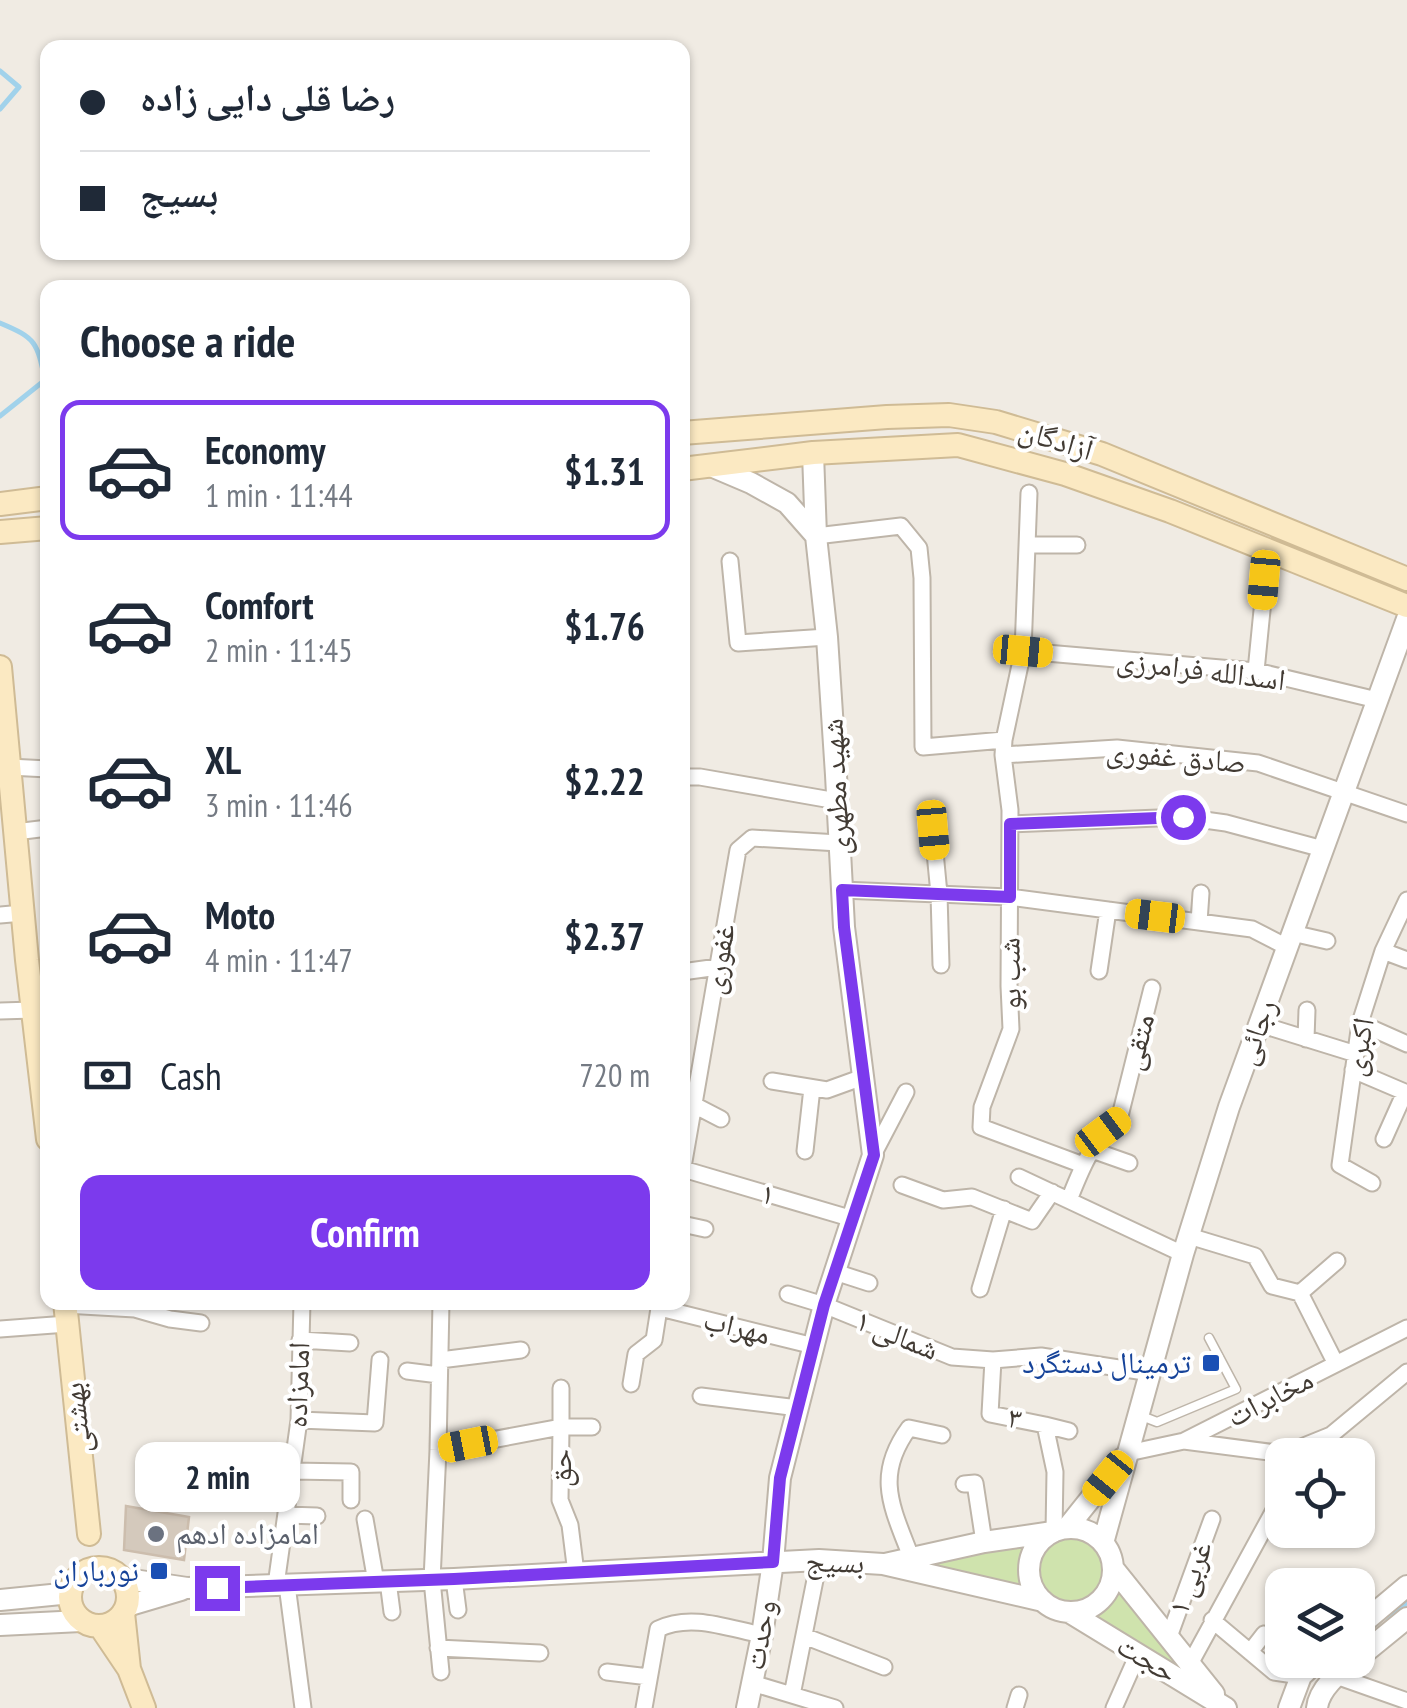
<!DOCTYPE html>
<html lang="en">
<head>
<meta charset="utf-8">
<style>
  :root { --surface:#fff; --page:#f6f6f7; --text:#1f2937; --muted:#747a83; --line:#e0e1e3; --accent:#7c3aed }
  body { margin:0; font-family:"PT Sans Narrow","Noto Naskh Arabic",sans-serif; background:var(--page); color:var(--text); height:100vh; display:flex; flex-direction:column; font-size:38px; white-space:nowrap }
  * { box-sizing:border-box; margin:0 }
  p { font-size:32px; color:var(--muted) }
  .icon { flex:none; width:55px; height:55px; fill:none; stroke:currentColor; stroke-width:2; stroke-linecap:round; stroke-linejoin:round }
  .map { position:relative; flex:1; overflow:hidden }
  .details { position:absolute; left:40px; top:280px; width:650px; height:1030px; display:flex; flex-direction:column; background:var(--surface); border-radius:20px; box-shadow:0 2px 8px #0004 }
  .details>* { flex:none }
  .hud { position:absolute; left:40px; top:40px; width:650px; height:220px; border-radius:20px; box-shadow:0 2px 8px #0004; display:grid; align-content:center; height:220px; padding:0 40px; background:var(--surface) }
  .controls { position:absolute; left:1265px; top:1438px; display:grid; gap:20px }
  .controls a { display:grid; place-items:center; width:110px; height:110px; border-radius:20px; background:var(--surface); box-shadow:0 2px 8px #0004; font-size:50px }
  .end { position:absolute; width:45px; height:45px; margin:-22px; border:12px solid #7c3aed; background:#fff; box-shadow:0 0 0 5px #fff }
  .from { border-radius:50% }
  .bubble { position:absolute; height:70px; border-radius:20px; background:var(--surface); box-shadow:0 2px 8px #0004; font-size:32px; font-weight:600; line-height:70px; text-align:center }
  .car { position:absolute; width:30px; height:60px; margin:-30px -15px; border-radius:12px; box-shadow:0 0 8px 2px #0007; background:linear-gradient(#f5c518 24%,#345 0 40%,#f5c518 0 76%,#345 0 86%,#f5c518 0) }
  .hud b { display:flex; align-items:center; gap:35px; height:95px; font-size:38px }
  .hud b+b { border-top:2px solid var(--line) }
  .hud i { width:25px; height:25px; background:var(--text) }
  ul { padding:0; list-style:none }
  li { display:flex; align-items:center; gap:30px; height:140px; margin:0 20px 15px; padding:0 20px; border:5px solid transparent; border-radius:20px }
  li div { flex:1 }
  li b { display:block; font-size:38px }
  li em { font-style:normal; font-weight:600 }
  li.on { border-color:var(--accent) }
  li>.icon { width:90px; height:90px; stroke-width:1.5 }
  h2 { padding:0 40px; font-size:45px; line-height:120px }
  .pay { display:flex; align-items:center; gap:25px; height:110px; padding:0 40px; font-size:38px }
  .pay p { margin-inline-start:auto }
  .button { display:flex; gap:20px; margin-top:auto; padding:20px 40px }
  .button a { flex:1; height:115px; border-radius:20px; background:var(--accent); color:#fff; font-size:40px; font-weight:600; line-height:115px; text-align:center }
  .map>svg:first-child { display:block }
  .green { fill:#cfe3ad }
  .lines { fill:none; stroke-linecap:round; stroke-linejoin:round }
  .stream { stroke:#a1d2eb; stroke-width:5 }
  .building { fill:#d4c9bc; stroke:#ccbdad; stroke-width:2.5 }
  .service-casing { stroke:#beb5a9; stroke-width:11 }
  .minor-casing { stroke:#beb5a9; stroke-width:19 }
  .tertiary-casing { stroke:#beb5a9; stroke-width:24 }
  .secondary-casing { stroke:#cfbb95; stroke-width:26 }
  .service { stroke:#fff; stroke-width:8 }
  .minor { stroke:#fff; stroke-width:15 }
  .tertiary { stroke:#fff; stroke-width:20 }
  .secondary { stroke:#fbe9c2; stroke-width:22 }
  .route { stroke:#7c3aed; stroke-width:12 }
  .transit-dot { fill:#1a4fb4; stroke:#fff; stroke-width:4 }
  .worship-dot { fill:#6b7280; stroke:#fff; stroke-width:4 }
  .labels { text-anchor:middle; stroke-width:8; stroke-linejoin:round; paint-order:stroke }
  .street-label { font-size:30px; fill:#423b34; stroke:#fff }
  .transit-label { font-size:30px; fill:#164399; stroke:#fff; text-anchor:end }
  .worship-label { font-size:30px; fill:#5b616d; stroke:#fff; text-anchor:start }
</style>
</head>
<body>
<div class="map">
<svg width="1407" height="1708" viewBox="0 0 1407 1708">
  <rect width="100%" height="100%" fill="#f0ebe3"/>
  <path class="green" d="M1035 1571a36 36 0 1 1 72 0a36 36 0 1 1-72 0Z
    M 1038,1538 C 1024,1557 1023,1572 1031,1594 L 903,1564 Z
    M 1116,1580 L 1208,1692 L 1081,1614 C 1100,1608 1110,1598 1116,1580 Z"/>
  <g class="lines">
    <path class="stream" d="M 0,71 L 19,87 L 0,109
      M 0,323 C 36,338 37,342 45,380 L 0,416
      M 1388,1621 L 1407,1602"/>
  </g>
  <path class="building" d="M 126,1506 L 189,1517 L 184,1560 L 124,1550 Z"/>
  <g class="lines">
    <g class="service-casing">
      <path id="service" d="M 1139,1415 L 1157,1422 L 1236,1389 L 1209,1338"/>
    </g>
    <g class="minor-casing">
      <path id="minor" d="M 816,536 L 901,526 L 919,548 L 922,578 L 923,747 L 1004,740 L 1003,755 L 1010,810 L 1009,986 L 1011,1029 L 982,1107 L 981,1127 L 1083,1165
        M 1027,545 L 1077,545
        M 730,561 L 738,643 L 827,637
        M 1023,651 L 1256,671 L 1377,700
        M 1256,671 L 1265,580
        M 1004,740 L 1023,651 L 1029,493
        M 1003,755 L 1117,748 L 1258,763 L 1407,814
        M 9,767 L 48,769
        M 682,777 L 700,777 L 837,801
        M 1010,824 L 1183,817 L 1226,823 L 1323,849
        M 933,831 L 939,894 L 941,965
        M 15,832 L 48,828
        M 842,890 L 1009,897 L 1252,929 L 1287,947
        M 0,915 L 23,913
        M 1199,922 L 1201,893
        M 1292,933 L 1327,941
        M 1383,951 L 1407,960
        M 1099,971 L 1108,910
        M 682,972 L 718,967
        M 0,1011 L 33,1010
        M 1360,1023 L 1407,1044
        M 1259,1024 L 1356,1054
        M 1306,1039 L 1307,1010
        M 1353,1070 L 1407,1093
        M 772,1081 L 827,1090 L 863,1077
        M 694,1105 L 721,1119
        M 1384,1139 L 1405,1092
        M 1092,1150 L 1129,1163
        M 805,1151 L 812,1088
        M 873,1155 L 906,1092
        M 683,1169 L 853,1219
        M 682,1173 L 738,850 L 752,838 L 839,843
        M 1019,1177 L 1183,1254
        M 1372,1183 L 1340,1165 L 1360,1023 L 1383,951 L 1407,900
        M 902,1185 L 943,1200 L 972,1197 L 1032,1221 L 1052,1192
        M 1069,1200 C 1081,1170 1092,1140 1119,1120 L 1152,988
        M 682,1224 L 705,1229
        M 1189,1236 L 1255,1256 L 1272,1286 L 1300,1293 L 1336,1364
        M 835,1272 L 869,1283
        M 980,1289 L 1004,1209
        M 1300,1293 L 1337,1261
        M 788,1294 L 824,1305 L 952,1357 L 993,1360 L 1041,1356 L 1151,1373
        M 441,1302 L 438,1450 L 432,1580 L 441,1672
        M 65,1305 L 135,1309 L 170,1319 L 201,1323
        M 660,1308 L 814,1346
        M 0,1329 L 67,1324
        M 300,1340 L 350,1343
        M 440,1360 L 521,1350
        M 993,1360 L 990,1414 L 1045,1425 L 1055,1472 L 1054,1532
        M 407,1371 L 439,1375
        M 631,1384 L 636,1354 L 654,1340 L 660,1302
        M 561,1388 L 561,1427 L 592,1427
        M 701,1396 L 798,1408
        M 299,1420 L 375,1423 L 380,1360
        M 1045,1425 L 1069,1431
        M 1184,1441 L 1284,1454 L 1331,1435 L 1407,1372
        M 438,1450 L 561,1427 L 560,1500 L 570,1525 L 576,1573
        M 1128,1453 L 1184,1441 L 1407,1328
        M 292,1471 L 351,1472 L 351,1500
        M 964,1484 L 975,1483 L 984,1542
        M 286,1515 L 317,1516
        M 365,1519 L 376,1582
        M 1295,1530 L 1299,1533 L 1303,1530
        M 911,1557 C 892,1507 874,1476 909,1428 L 942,1435
        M 454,1579 L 458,1610
        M 388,1581 L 392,1612
        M 276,1585 L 299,1420 L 302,1302
        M 287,1585 L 303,1708
        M 1212,1620 L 1274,1672 L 1301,1676
        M 804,1636 L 884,1667
        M 1169,1637 L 1212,1519
        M 438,1648 L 540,1653
        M 1250,1652 L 1264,1634
        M 1190,1664 L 1273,1512 L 1282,1520
        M 607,1672 L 649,1677
        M 1336,1676 L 1407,1701
        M 752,1683 L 835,1708
        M 792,1695 L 819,1560
        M 644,1708 L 658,1629 C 691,1613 727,1628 762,1635
        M 1015,1708 L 1019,1695
        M 1114,1708 L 1138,1654"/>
    </g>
    <g class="tertiary-casing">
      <path id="tertiary" d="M 711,466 L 751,483 L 787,503 L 816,536
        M 1067,1528 L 1123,1458
        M1029 1570a42 42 0 1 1 84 0a42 42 0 1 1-84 0Z
        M 1103,1543 L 1183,1254 L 1229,1107 L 1407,619
        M 885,1564 L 984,1542 L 1053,1532
        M 1113,1568 L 1214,1694
        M 120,1578 L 187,1588 L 454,1579 L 819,1560 L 883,1564 L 1043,1601
        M 0,1600 L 61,1594 L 72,1587
        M 127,1606 L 181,1590
        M 1069,1612 L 1226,1708
        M 0,1625 L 81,1621
        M 1358,1627 L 1407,1586
        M 1358,1658 L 1407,1618
        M 747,1708 L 762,1635 L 773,1562 L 780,1478 L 824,1305 L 873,1155 L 844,927 L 836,775 L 827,637 L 816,536 L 813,453
        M 1289,1708 L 1301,1676 L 1318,1660
        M 1317,1708 C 1319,1688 1340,1672 1355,1660"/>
    </g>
    <g class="secondary-casing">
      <path id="secondary" d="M 682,433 L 887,417 L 949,415 L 996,422 L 1102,454 L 1407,579
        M 682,469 L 813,453 L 958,445 L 1065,474 L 1170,511 L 1407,606
        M 0,504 L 48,498
        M 0,532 L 48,528
        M 0,667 L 27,960 L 48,1139
        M 65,1302 L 89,1534
        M70 1597a29 29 0 1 1 58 0a29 29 0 1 1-58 0Z
        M 100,1626 L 129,1669 L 123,1613
        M 129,1669 L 144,1708"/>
    </g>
    <use href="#service" class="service"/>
    <use href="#minor" class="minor"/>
    <use href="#tertiary" class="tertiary"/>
    <use href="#secondary" class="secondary"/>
  </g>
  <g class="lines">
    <path class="route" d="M 217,1588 L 454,1579 L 773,1562 L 780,1478 L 824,1305 L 874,1155 L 844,927 L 842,890 L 1010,897 L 1010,824 L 1183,817"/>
  </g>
  <g class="transit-dot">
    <rect x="1201" y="1353" width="20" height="20" rx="5"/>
    <rect x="149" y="1561" width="20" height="20" rx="5"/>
  </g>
  <circle class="worship-dot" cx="156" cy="1534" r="10"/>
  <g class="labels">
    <g class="street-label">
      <text transform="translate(1056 440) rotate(17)" y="10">آزادگان</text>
      <text transform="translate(1201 670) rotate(7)" y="10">اسدالله فرامرزی</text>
      <text transform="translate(1176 757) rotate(5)" y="10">صادق غفوری</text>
      <text transform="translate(836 787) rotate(-93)" y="10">شهید مطهری</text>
      <text transform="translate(719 959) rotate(-80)" y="10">غفوری</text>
      <text transform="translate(1010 974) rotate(-91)" y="10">شب بو</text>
      <text transform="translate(1256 1032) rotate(-70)" y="10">رجائی</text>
      <text transform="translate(1138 1042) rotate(-76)" y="10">متقی</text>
      <text transform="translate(1359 1047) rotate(-80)" y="10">اکبری</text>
      <text transform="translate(768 1194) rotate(16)" y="10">۱</text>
      <text transform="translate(737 1327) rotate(14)" y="10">مهراب</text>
      <text transform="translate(897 1335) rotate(22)" y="10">۱ شمالی</text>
      <text transform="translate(298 1385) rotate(-88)" y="10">امامزاده</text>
      <text transform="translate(1270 1398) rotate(-27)" y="10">مخابرات</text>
      <text transform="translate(77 1418) rotate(-96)" y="10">بهشتی</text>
      <text transform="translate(1015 1418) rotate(12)" y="10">۳</text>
      <text transform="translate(561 1468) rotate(-90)" y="10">حق</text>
      <text transform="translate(835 1562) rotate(2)" y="10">بسیج</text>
      <text transform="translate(1190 1578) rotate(-70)" y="10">۱ غربی</text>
      <text transform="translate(760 1635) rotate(-80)" y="10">وحدت</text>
      <text transform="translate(1147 1659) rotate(31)" y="10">حجت</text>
    </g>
    <g class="transit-label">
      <text x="1191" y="1373">ترمینال دستگرد</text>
      <text x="139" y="1581">نورباران</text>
    </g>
    <g class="worship-label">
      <text x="176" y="1544">امامزاده ادهم</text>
    </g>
  </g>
</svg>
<div class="controls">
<a><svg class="icon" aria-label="locate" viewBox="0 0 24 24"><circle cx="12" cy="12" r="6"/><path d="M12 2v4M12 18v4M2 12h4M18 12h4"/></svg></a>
<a><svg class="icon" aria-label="layers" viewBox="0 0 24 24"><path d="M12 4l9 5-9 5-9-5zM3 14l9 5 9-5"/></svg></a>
</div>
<i class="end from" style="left:1183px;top:817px"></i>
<i class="end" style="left:217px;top:1588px"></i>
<div class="bubble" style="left:135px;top:1442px;width:165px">2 min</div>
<i class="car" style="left:1264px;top:580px;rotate:185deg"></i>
<i class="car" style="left:1023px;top:651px;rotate:95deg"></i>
<i class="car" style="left:933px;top:830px;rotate:175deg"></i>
<i class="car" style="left:1155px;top:916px;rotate:277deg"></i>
<i class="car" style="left:1103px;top:1132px;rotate:53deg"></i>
<i class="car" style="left:468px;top:1444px;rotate:259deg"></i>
<i class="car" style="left:1108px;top:1478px;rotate:219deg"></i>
<div class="hud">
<b><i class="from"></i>رضا قلی دایی زاده</b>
<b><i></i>بسیج</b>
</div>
<section class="details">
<h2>Choose a ride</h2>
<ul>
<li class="on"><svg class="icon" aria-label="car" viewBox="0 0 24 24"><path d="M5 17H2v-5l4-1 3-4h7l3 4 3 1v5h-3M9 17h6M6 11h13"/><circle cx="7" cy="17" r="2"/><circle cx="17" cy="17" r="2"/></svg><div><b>Economy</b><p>1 min · 11:44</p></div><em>$1.31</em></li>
<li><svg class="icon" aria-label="car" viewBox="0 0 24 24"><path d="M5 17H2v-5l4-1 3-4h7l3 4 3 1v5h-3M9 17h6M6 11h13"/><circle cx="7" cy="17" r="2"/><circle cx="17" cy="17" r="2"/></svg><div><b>Comfort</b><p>2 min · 11:45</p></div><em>$1.76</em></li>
<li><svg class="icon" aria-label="car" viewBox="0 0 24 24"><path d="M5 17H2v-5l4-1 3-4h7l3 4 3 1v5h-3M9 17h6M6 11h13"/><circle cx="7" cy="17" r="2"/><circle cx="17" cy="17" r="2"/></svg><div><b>XL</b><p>3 min · 11:46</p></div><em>$2.22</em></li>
<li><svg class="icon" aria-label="car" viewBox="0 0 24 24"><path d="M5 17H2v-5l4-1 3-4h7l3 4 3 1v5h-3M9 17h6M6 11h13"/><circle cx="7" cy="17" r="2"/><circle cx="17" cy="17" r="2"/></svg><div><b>Moto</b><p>4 min · 11:47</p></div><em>$2.37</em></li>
</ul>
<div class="pay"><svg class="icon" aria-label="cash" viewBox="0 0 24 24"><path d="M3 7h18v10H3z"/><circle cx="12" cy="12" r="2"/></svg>Cash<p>720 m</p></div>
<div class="button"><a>Confirm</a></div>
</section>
</div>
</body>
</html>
